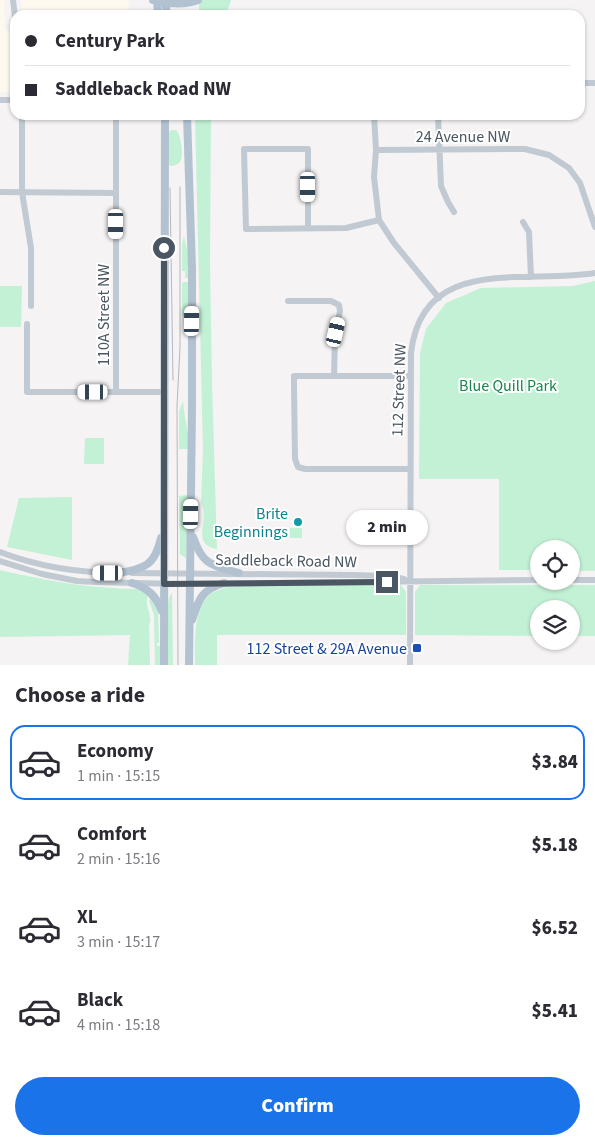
<!DOCTYPE html>
<html lang="en">
<head>
<meta charset="utf-8">
<style>
  :root { --surface:#fff; --page:#f2f2f3; --text:#2b2b33; --muted:#7c7c81; --line:#e1e1e2; --accent:#1a73e8 }
  body { margin:0; font-family:"Source Sans 3",sans-serif; background:var(--page); color:var(--text); height:100vh; display:flex; flex-direction:column; font-size:19px; white-space:nowrap }
  * { box-sizing:border-box; margin:0 }
  p { font-size:16px; color:var(--muted) }
  .icon { flex:none; width:28px; height:28px; fill:none; stroke:currentColor; stroke-width:2; stroke-linecap:round; stroke-linejoin:round }
  .map { position:relative; height:665px; overflow:hidden }
  .drawer { display:flex; flex-direction:column; background:var(--surface); flex:1 }
  .drawer>* { flex:none }
  .top-card { position:absolute; left:10px; top:10px; width:575px; height:110px; border-radius:15px; box-shadow:0 1px 4px #0004; display:grid; align-content:center; height:110px; padding:0 15px; background:var(--surface) }
  .fabs { position:absolute; left:530px; top:540px; display:grid; gap:10px }
  .fabs a { display:grid; place-items:center; width:50px; height:50px; border-radius:50%; background:var(--surface); box-shadow:0 1px 4px #0004; font-size:25px }
  .end { position:absolute; width:22px; height:22px; margin:-11px; border:6px solid #4a5661; background:#fff; box-shadow:0 0 0 2px #fff }
  .from { border-radius:50% }
  .bubble { position:absolute; height:35px; border-radius:18px; background:var(--surface); box-shadow:0 1px 4px #0004; font-size:16px; font-weight:800; line-height:35px; text-align:center }
  .car { position:absolute; width:15px; height:30px; margin:-15px -8px; border-radius:6px; box-shadow:0 0 4px 1px #0007; background:linear-gradient(#fff 24%,#345 0 40%,#fff 0 76%,#345 0 86%,#fff 0) }
  .top-card b { display:flex; align-items:center; gap:18px; height:48px; font-size:19px }
  .top-card b+b { border-top:1px solid var(--line) }
  .top-card i { width:12px; height:12px; background:var(--text) }
  ul { padding:0; list-style:none }
  li { display:flex; align-items:center; gap:15px; height:75px; margin:0 10px 8px; padding:0 5px; border:2px solid transparent; border-radius:15px }
  li div { flex:1 }
  li b { display:block; font-size:19px }
  li em { font-style:normal; font-weight:800 }
  li.selected { border-color:var(--accent) }
  li>.icon { width:45px; height:45px; stroke-width:1.5 }
  h2 { padding:0 15px; font-size:22px; line-height:60px }
  .button { display:flex; gap:10px; margin-top:auto; padding:10px 15px }
  .button a { flex:1; height:58px; border-radius:30px; background:var(--accent); color:#fff; font-size:20px; font-weight:800; line-height:58px; text-align:center }
  .map>svg:first-child { display:block }
  .commercial { fill:#fdf9ef }
  .green { fill:#c3f1d5 }
  .lines { fill:none; stroke-linecap:round; stroke-linejoin:round }
  .minor { stroke:#c1cad2; stroke-width:6 }
  .major { stroke:#b3c2d1; stroke-width:8 }
  .tram { stroke:#b5b8bd; stroke-width:1 }
  .route { stroke:#4a5661; stroke-width:6 }
  .culture-dot { fill:#0f9aa8; stroke:#fff; stroke-width:2 }
  .transit-dot { fill:#1a4fb4; stroke:#fff; stroke-width:2 }
  .labels { text-anchor:middle; stroke-width:4; stroke-linejoin:round; paint-order:stroke }
  .street-label { font-size:16px; fill:#4a5661; stroke:#fff }
  .park-label { font-size:16px; fill:#17864f; stroke:#fff }
  .culture-label { font-size:16px; fill:#0d838f; stroke:#fff; text-anchor:end }
  .transit-label { font-size:16px; fill:#164399; stroke:#fff; text-anchor:end }
</style>
</head>
<body>
<div class="map">
<svg width="595" height="665" viewBox="0 0 595 665">
  <rect width="100%" height="100%" fill="#f5f3f3"/>
  <path class="commercial" d="M 0,0 L 4,0 L 5,29 L 14,35 L 14,92 L 0,92 Z
    M 21,0 L 128,0 L 130,15 L 22,15 Z"/>
  <path class="green" d="M 199,0 L 231,0 L 226,15 L 199,15 Z
    M 195,115 L 211,115 L 210,262 L 212,383 L 217,549 C 189,544 211,520 201,503 L 203,450 Z
    M 171,130 L 176,130 C 181,135 185,158 179,163 C 177,165 173,166 171,166 L 168,165 L 168,134 Z
    M 184,236 L 188,254 L 188,278 L 185,278 L 185,271 L 182,271 L 182,244 Z
    M 595,281 L 595,571 L 571,571 L 571,549 L 539,549 L 539,570 L 499,570 L 499,479 L 419,479 L 420,353 L 426,329 L 446,303 L 481,288 L 573,286 Z
    M 184,282 L 188,282 C 188,293 192,310 182,317 L 182,283 Z
    M 0,286 L 22,286 L 21,327 L 0,327 Z
    M 183,401 C 184,417 189,432 189,449 L 179,449 L 179,411 Z
    M 85,438 L 104,438 L 104,464 L 84,464 Z
    M 188,495 L 186,558 L 180,554 L 179,496 Z
    M 72,497 L 72,560 L 7,547 L 19,498 Z
    M 290,528 L 302,528 L 302,538 L 290,538 Z
    M 0,570 C 46,581 94,589 141,589 L 149,594 C 142,604 154,615 149,625 L 150,665 L 128,665 L 130,635 L 0,637 Z
    M 228,585 L 401,585 L 406,592 L 406,635 L 217,635 L 217,665 L 195,665 C 195,645 193,611 208,596 C 214,590 222,591 228,585 Z
    M 420,585 L 595,585 L 595,636 L 571,636 L 571,609 L 539,609 L 539,636 L 415,635 L 415,592 Z
    M 172,592 L 173,665 L 168,665 L 168,604 L 169,598 Z
    M 150,598 L 152,599 L 158,611 L 159,643 L 157,643 L 157,646 L 161,646 L 161,665 L 155,665 L 154,615 L 149,601 Z"/>
  <g class="lines">
    <path class="minor" d="M 13,0 L 15,17
      M 580,83 L 595,83
      M 0,100 L 15,100
      M 22,115 L 22,192 L 31,248 L 31,306
      M 116,115 L 116,392
      M 374,115 L 376,150 L 374,177 L 379,220 L 394,243 L 439,298
      M 438,115 L 441,186 L 448,202 L 454,212
      M 376,150 L 525,149 L 549,155 L 569,168 L 580,183 L 595,227
      M 0,192 L 116,193
      M 523,222 L 529,232 L 531,277
      M 308,228 L 308,149 L 244,149 L 246,229 L 346,228 L 379,220
      M 288,301 L 331,301 L 339,305 L 340,311 L 335,338 L 334,376
      M 27,324 L 27,392 L 165,392
      M 410,469 L 305,469 L 298,467 L 295,459 L 294,385 L 294,376 L 410,376
      M 0,552 C 39,567 80,573 122,573
      M 0,561 L 42,574 L 77,581 L 95,582 L 178,584 L 539,580
      M 132,573 L 352,575 L 389,576 L 404,579
      M 571,580 L 595,580
      M 410,665 L 411,353 C 422,253 527,285 595,273"/>
    <path class="major" d="M 153,0 C 166,4 186,5 198,0
      M 157,0 L 158,15
      M 165,0 L 167,15
      M 187,115 L 192,269 L 192,406 L 189,665
      M 193,537 C 203,566 212,565 239,573
      M 118,573 C 145,569 155,565 161,538
      M 132,583 C 148,588 156,596 162,611
      M 192,620 C 199,599 201,590 224,583
      M 164,665 L 165,115"/>
    <path class="tram" d="M 170,188 L 173,380
      M 178,665 L 177,406 L 180,347 L 180,187"/>
  </g>
  <g class="lines">
    <path class="route" d="M 164,248 L 164,584 L 387,582"/>
  </g>
  <circle class="culture-dot" cx="298" cy="522" r="5"/>
  <rect class="transit-dot" x="412" y="643" width="10" height="10" rx="2.5"/>
  <g class="labels">
    <g class="street-label">
      <text x="463" y="142">24 Avenue NW</text>
      <text transform="translate(103 315) rotate(-90)" y="6">110A Street NW</text>
      <text transform="translate(398 390) rotate(-88)" y="6">112 Street NW</text>
      <text transform="translate(286 560) rotate(1)" y="6">Saddleback Road NW</text>
    </g>
    <g class="park-label">
      <text x="508" y="391">Blue Quill Park</text>
    </g>
    <g class="culture-label">
      <text x="288" y="519">Brite<tspan x="288" dy="18">Beginnings</tspan></text>
    </g>
    <g class="transit-label">
      <text x="407" y="654">112 Street &amp; 29A Avenue</text>
    </g>
  </g>
</svg>
<div class="fabs">
<a><svg class="icon" aria-label="locate" viewBox="0 0 24 24"><circle cx="12" cy="12" r="6"/><path d="M12 2v4M12 18v4M2 12h4M18 12h4"/></svg></a>
<a><svg class="icon" aria-label="layers" viewBox="0 0 24 24"><path d="M12 4l9 5-9 5-9-5zM3 14l9 5 9-5"/></svg></a>
</div>
<i class="end from" style="left:164px;top:248px"></i>
<i class="end" style="left:387px;top:582px"></i>
<div class="bubble" style="left:346px;top:510px;width:82px">2 min</div>
<i class="car" style="left:308px;top:187px;rotate:180deg"></i>
<i class="car" style="left:116px;top:224px;rotate:180deg"></i>
<i class="car" style="left:192px;top:321px;rotate:1deg"></i>
<i class="car" style="left:336px;top:332px;rotate:13deg"></i>
<i class="car" style="left:93px;top:392px;rotate:270deg"></i>
<i class="car" style="left:191px;top:514px;rotate:1deg"></i>
<i class="car" style="left:108px;top:573px;rotate:270deg"></i>
<div class="top-card">
<b><i class="from"></i>Century Park</b>
<b><i></i>Saddleback Road NW</b>
</div>
</div>
<section class="drawer">
<h2>Choose a ride</h2>
<ul>
<li class="selected"><svg class="icon" aria-label="car" viewBox="0 0 24 24"><path d="M5 17H2v-5l4-1 3-4h7l3 4 3 1v5h-3M9 17h6M6 11h13"/><circle cx="7" cy="17" r="2"/><circle cx="17" cy="17" r="2"/></svg><div><b>Economy</b><p>1 min · 15:15</p></div><em>$3.84</em></li>
<li><svg class="icon" aria-label="car" viewBox="0 0 24 24"><path d="M5 17H2v-5l4-1 3-4h7l3 4 3 1v5h-3M9 17h6M6 11h13"/><circle cx="7" cy="17" r="2"/><circle cx="17" cy="17" r="2"/></svg><div><b>Comfort</b><p>2 min · 15:16</p></div><em>$5.18</em></li>
<li><svg class="icon" aria-label="car" viewBox="0 0 24 24"><path d="M5 17H2v-5l4-1 3-4h7l3 4 3 1v5h-3M9 17h6M6 11h13"/><circle cx="7" cy="17" r="2"/><circle cx="17" cy="17" r="2"/></svg><div><b>XL</b><p>3 min · 15:17</p></div><em>$6.52</em></li>
<li><svg class="icon" aria-label="car" viewBox="0 0 24 24"><path d="M5 17H2v-5l4-1 3-4h7l3 4 3 1v5h-3M9 17h6M6 11h13"/><circle cx="7" cy="17" r="2"/><circle cx="17" cy="17" r="2"/></svg><div><b>Black</b><p>4 min · 15:18</p></div><em>$5.41</em></li>
</ul>
<div class="button"><a>Confirm</a></div>
</section>
</body>
</html>
